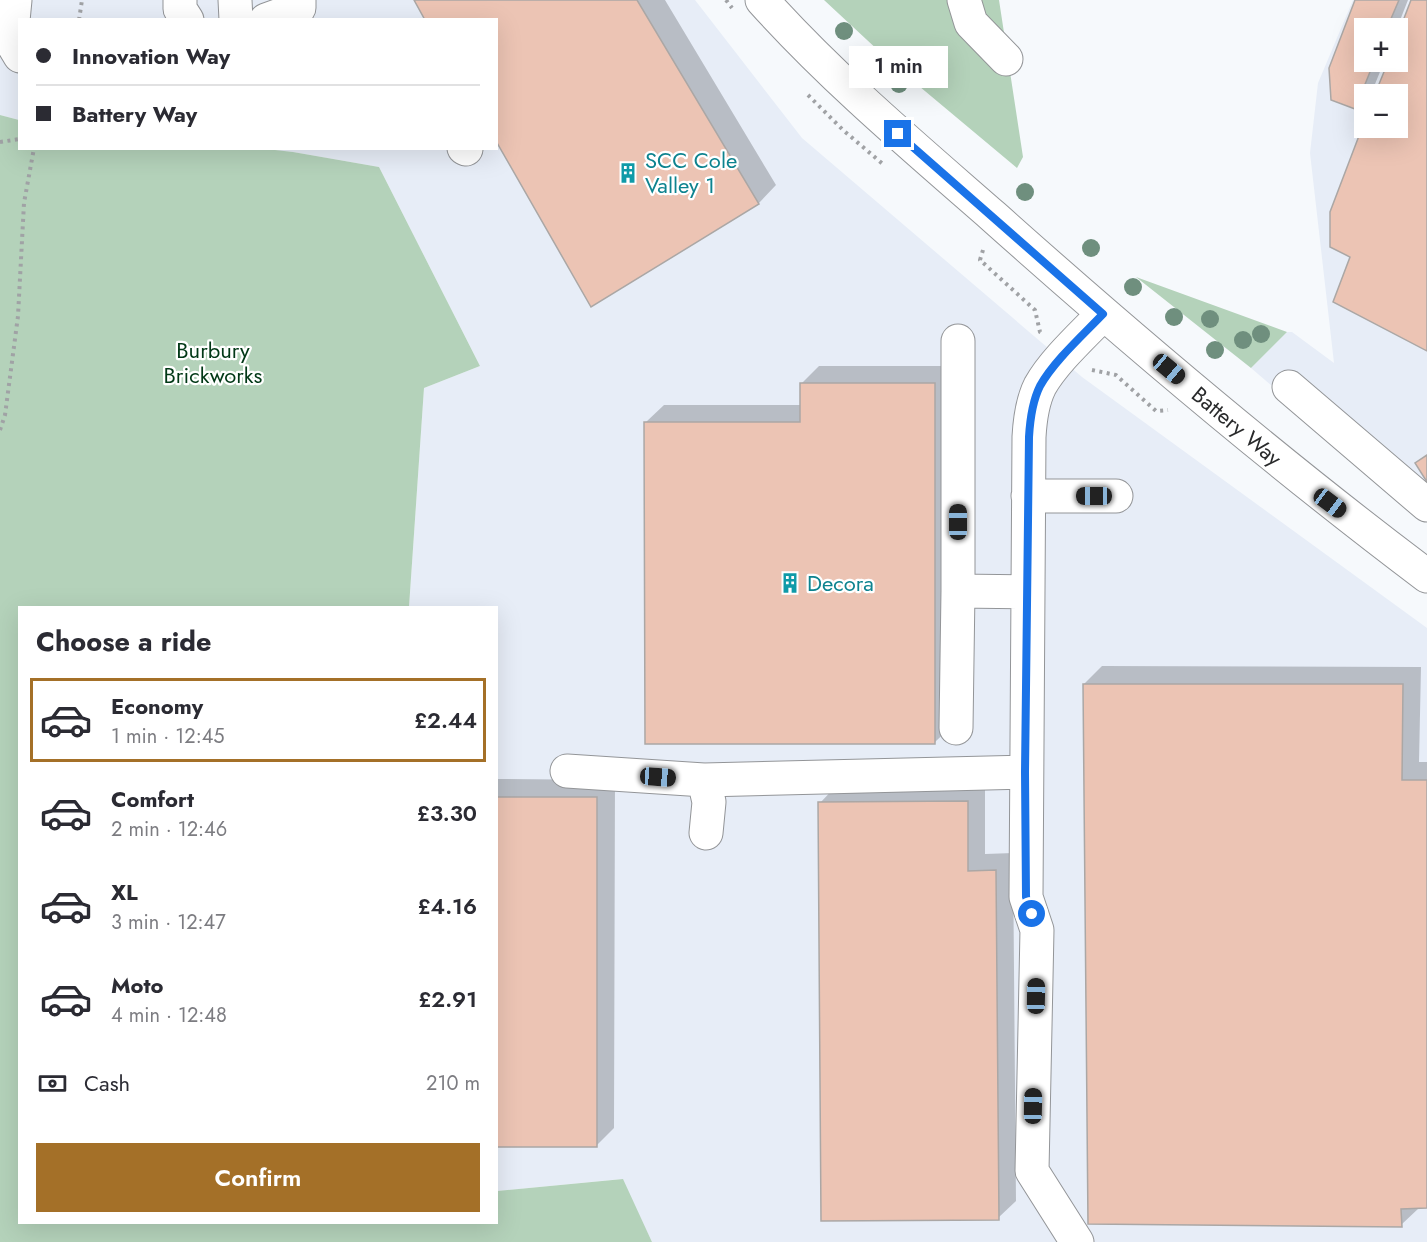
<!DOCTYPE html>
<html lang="en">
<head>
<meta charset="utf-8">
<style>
  :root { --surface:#fff; --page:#f2f2f3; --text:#2b2b33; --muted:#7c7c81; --line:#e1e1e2; --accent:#a47028 }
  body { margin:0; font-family:Jost,sans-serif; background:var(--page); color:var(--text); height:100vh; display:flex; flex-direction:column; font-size:22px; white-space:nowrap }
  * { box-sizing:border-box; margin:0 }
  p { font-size:20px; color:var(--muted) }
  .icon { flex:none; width:33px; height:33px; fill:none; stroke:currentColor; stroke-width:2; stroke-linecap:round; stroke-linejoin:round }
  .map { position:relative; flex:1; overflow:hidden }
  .panel { position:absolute; left:18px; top:606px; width:480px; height:618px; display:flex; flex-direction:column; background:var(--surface); border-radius:0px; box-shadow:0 6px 24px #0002 }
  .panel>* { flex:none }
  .hud { position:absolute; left:18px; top:18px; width:480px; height:132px; border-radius:0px; box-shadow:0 6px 24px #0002; display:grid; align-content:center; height:132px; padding:0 18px; background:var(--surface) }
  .tools { position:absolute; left:1354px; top:18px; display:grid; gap:12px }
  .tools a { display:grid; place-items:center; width:54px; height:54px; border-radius:0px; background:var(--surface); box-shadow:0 6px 24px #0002; font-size:30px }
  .end { position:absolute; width:27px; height:27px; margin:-14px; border:8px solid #1a73e8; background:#fff; box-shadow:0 0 0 3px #fff }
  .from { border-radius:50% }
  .bubble { position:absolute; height:42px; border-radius:0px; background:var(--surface); box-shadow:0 6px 24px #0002; font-size:20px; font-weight:600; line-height:42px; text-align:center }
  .car { position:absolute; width:18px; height:36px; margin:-18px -9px; border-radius:8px; box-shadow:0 0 4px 2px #0007; background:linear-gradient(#222 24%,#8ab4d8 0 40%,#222 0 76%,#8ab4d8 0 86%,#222 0) }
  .hud b { display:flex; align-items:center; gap:21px; height:57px; font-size:22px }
  .hud b+b { border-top:2px solid var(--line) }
  .hud i { width:15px; height:15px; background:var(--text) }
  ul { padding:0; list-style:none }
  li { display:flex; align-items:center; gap:18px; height:84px; margin:0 12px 9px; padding:0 6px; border:3px solid transparent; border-radius:0px }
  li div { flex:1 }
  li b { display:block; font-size:22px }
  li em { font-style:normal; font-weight:600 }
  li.current { border-color:var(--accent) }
  li>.icon { width:54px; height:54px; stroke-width:1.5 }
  h2 { padding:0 18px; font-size:27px; line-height:72px }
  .pay { display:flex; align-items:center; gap:15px; height:66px; padding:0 18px; font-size:22px }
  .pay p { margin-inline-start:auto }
  .cta { display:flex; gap:12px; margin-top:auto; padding:12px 18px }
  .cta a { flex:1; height:69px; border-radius:0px; background:var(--accent); color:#fff; font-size:24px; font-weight:600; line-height:69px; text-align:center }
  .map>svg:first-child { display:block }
  .built { fill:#e7edf7; fill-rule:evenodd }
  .green { fill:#b4d2ba }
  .shadow { fill:#0003 }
  .building { fill:#ecc4b4; stroke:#aba7a5; stroke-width:1.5 }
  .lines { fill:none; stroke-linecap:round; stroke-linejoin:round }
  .minor-casing { stroke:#939598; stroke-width:35 }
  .path { stroke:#a0a2a5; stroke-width:4; stroke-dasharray:3 4.5; stroke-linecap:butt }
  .minor { stroke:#fff; stroke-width:33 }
  .tree { fill:#6f8f7e }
  .route { stroke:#1a73e8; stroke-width:8 }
  .labels { text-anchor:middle; stroke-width:4.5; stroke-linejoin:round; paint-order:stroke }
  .culture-label { font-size:22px; fill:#0d838f; stroke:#fff; text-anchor:start }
  .park-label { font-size:22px; fill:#013816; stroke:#fff }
  .street-label { font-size:22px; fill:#292a2b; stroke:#fff }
</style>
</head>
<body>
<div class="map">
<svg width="1427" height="1242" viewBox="0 0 1427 1242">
  <rect width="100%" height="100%" fill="#f6f9fc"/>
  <path class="built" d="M 0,0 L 695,0 L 802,138 L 1082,377 L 1427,628 L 1427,1242 L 652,1242 L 622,1179 L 497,1191 L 496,608 L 409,607 L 424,388 L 480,366 L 379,167 L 293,152 L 257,149 L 496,148 L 496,20 L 20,20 L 19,120 L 0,115 Z
    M 1353,0 L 1427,0 L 1427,513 L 1400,495 L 1251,368 L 1287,332 L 1292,332 L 1334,363 L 1310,153 L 1318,83 ZM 1365,28 L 1398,28 L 1398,62 L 1365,62 ZM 1365,94 L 1398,94 L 1398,128 L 1365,128 Z"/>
  <path class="green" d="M 824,0 L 999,0 L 1023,157 L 1017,168 L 895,66 Z
    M 0,115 L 19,120 L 20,148 L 257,148 L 293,152 L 379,167 L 480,366 L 424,388 L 409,607 L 20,608 L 20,1222 L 496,1222 L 497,1191 L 623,1179 L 652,1242 L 0,1242 Z
    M 1136,277 L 1287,332 L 1251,368 Z"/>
  <path class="shadow" d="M 415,0 L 665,0 L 776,185 L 759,203 L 592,305 L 496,20 Z
    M 1357,0 L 1408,0 L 1397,28 L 1365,28 L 1365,62 L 1384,62 L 1373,89 L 1365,94 L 1365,97 L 1355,107 Z
    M 1413,0 L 1427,0 L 1427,350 L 1352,256 L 1365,125 L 1365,128 L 1398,128 L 1398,94 L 1377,94 L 1389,62 L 1398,62 L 1398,38 Z
    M 819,366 L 952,366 L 953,725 L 935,742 L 646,422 L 664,405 L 801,405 L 801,384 Z
    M 1102,666 L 1421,667 L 1419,762 L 1427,762 L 1427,1207 L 1419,1208 L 1401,1225 L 1084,684 Z
    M 496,779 L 615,780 L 614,1128 L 596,1146 L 496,1145 Z
    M 985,784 L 985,854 L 1013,853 L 1016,1201 L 998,1218 L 820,803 L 837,785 Z"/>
  <path class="building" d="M 414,0 L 637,0 L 759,204 L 591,307 L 496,141 L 496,20 L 425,20 Z
    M 1355,0 L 1399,0 L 1387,28 L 1365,28 L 1365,62 L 1374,62 L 1355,109 L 1331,100 L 1329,68 Z
    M 1411,0 L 1427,0 L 1427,351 L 1333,302 L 1350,257 L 1330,247 L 1330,212 L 1365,120 L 1365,128 L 1398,128 L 1398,94 L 1375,94 L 1388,62 L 1398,62 L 1398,34 Z
    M 800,383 L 935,383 L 935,744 L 645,744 L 644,422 L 800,422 Z
    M 1427,455 L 1427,482 L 1415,463 Z
    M 1083,684 L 1403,684 L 1402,780 L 1427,780 L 1427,1208 L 1401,1209 L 1402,1227 L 1088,1224 Z
    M 496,797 L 597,797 L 597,1147 L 496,1147 Z
    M 968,801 L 968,871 L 996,870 L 999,1220 L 821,1221 L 818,802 Z"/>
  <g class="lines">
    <g class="minor-casing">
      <path id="minor" d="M 15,0 L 11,41 L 20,56
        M 180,0 L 180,9 L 187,20
        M 235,0 L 236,20
        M 762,0 C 833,79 914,147 994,217 C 1134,342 1277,463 1427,576
        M 964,0 L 971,23 L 1006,59
        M 266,20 L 299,8 L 299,0
        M 464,148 L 466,149
        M 958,341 L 958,591 L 1027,592
        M 1289,387 L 1427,505
        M 1028,496 L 1116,496
        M 956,728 L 958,591
        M 567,771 L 704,780
        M 706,833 L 709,802 L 704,780 L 1025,772
        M 1077,1242 L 1032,1171 L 1037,930 L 1026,897 L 1029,437 C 1030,419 1032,402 1040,386 C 1054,361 1083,335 1103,314"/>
    </g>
    <path class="path" d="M 726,0 L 732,8
      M 79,20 L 82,0
      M 808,95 L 843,130 L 884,165
      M 0,142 L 20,139
      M 983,250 L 980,260 L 1035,310 L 1040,332 L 1042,333
      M 1092,370 L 1116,375 L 1156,411 L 1168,410
      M 0,430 L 5,415 L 18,316 L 24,203 L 34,148"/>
    <use href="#minor" class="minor"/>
  </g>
  <g class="tree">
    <circle cx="844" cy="31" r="9"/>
    <circle cx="899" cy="84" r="9"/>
    <circle cx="1025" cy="192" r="9"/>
    <circle cx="1091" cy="248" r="9"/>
    <circle cx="1133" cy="287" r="9"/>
    <circle cx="1174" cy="317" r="9"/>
    <circle cx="1210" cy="319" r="9"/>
    <circle cx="1261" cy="334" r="9"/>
    <circle cx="1243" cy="340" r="9"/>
    <circle cx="1215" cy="350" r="9"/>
  </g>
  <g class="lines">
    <path class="route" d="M 898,134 L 1103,314 C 1083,335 1054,361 1040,386 C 1032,402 1030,420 1029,437 L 1025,772 L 1026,897 L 1032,914"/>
  </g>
  <defs>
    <g id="building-bare" transform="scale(1.62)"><path d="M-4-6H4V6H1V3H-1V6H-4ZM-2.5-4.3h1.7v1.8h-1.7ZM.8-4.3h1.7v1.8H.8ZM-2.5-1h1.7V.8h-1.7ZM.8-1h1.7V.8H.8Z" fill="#0f9aa8" stroke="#fff" stroke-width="2.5" paint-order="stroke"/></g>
  </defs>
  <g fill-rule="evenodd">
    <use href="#building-bare" x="628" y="173"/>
    <use href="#building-bare" x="790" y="583"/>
  </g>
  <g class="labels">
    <g class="culture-label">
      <text x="645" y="168">SCC Cole<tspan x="645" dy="25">Valley 1</tspan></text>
      <text x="807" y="591">Decora</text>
    </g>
    <g class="park-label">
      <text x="213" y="358">Burbury<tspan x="213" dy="25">Brickworks</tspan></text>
    </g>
    <g class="street-label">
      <text transform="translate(1237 426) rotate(40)" y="8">Battery Way</text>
    </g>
  </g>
</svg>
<div class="tools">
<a>+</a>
<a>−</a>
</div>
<i class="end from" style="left:1032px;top:914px"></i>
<i class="end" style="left:898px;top:134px"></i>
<div class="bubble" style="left:849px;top:46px;width:99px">1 min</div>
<i class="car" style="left:1169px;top:369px;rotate:130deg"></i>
<i class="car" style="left:1094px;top:496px;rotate:270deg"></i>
<i class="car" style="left:1330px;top:503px;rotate:127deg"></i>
<i class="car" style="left:958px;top:522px;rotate:0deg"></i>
<i class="car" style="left:658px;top:777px;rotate:94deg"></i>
<i class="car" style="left:1036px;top:996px;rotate:1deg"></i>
<i class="car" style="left:1033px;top:1106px;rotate:1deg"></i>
<div class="hud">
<b><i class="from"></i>Innovation Way</b>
<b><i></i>Battery Way</b>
</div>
<section class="panel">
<h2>Choose a ride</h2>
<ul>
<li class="current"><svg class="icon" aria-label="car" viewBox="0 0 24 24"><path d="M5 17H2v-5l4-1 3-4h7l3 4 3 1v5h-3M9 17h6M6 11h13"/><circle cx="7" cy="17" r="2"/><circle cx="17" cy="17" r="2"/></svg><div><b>Economy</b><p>1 min · 12:45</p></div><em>£2.44</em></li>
<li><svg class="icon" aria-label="car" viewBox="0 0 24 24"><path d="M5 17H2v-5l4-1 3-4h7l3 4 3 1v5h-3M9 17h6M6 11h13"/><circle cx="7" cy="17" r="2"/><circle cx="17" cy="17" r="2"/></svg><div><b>Comfort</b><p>2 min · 12:46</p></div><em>£3.30</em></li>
<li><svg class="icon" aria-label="car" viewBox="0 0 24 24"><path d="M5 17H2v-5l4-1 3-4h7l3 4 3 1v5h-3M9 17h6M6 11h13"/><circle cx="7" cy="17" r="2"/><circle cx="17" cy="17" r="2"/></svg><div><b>XL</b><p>3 min · 12:47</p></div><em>£4.16</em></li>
<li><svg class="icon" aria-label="car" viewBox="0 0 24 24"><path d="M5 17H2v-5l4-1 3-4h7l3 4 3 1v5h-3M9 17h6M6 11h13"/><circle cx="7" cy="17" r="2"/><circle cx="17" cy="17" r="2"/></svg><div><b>Moto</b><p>4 min · 12:48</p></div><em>£2.91</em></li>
</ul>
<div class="pay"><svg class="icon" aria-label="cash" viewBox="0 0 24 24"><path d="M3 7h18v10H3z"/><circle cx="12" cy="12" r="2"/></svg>Cash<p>210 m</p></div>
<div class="cta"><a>Confirm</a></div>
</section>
</div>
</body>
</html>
